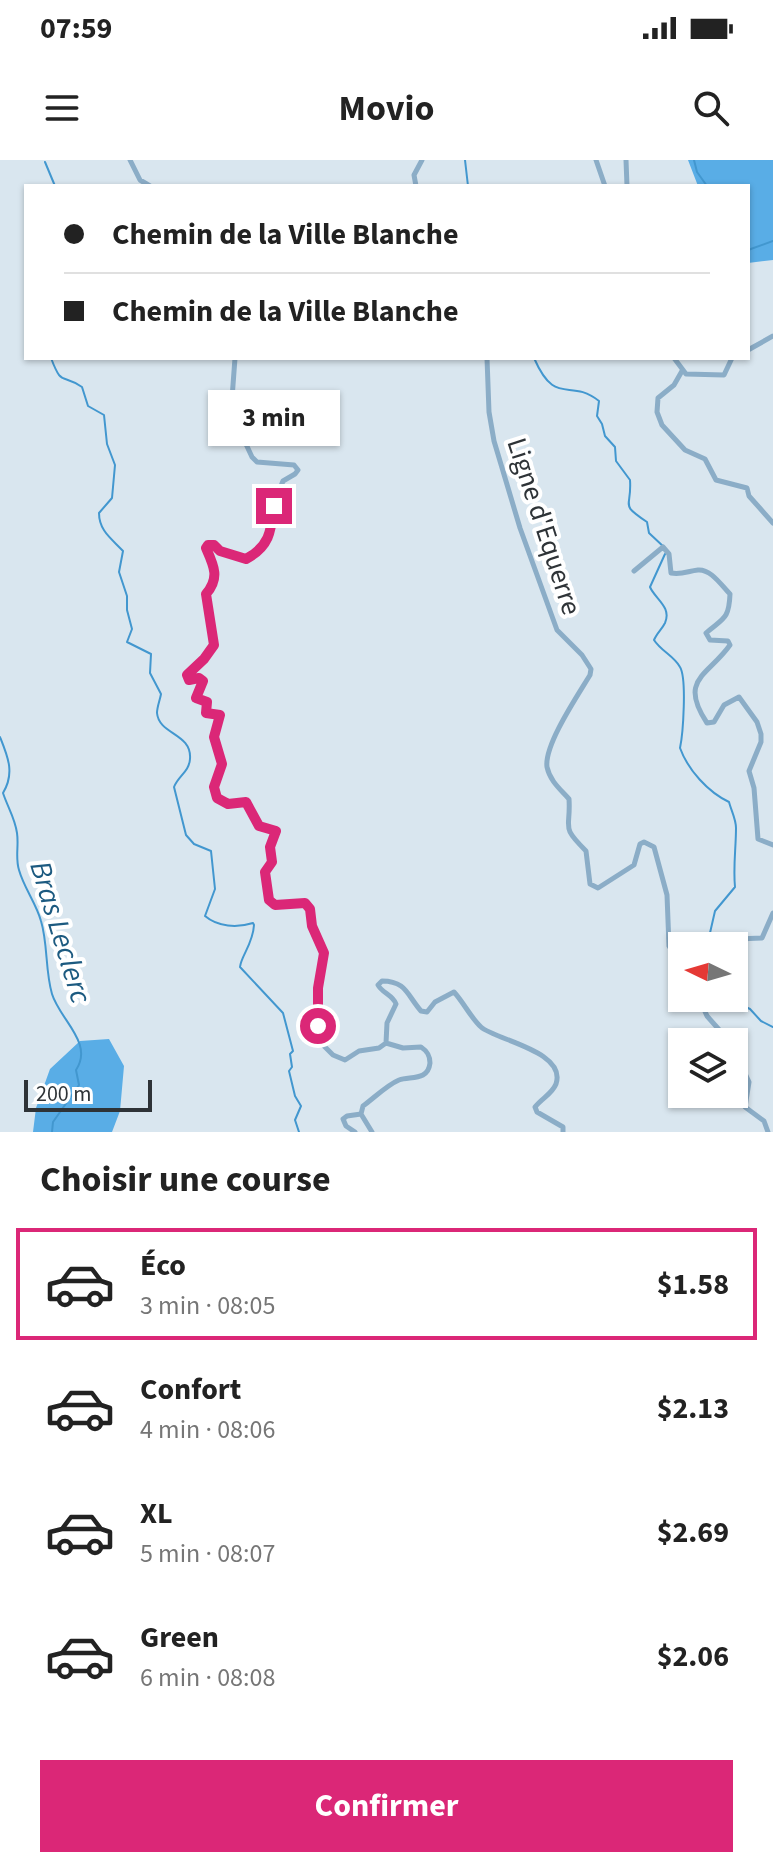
<!DOCTYPE html>
<html lang="fr">
<head>
<meta charset="utf-8">
<style>
  :root { --surface:#fff; --page:#f2f2f2; --text:#222; --muted:#767676; --line:#e0e0e0; --accent:#db2777 }
  body { margin:0; font-family:"Source Sans 3",sans-serif; background:var(--page); color:var(--text); height:100vh; display:flex; flex-direction:column; font-size:30px; white-space:nowrap }
  * { box-sizing:border-box; margin:0 }
  p { font-size:26px; color:var(--muted) }
  .icon { flex:none; width:44px; height:44px; fill:none; stroke:currentColor; stroke-width:2; stroke-linecap:round; stroke-linejoin:round }
  .map { position:relative; height:972px; overflow:hidden }
  .details { display:flex; flex-direction:column; background:var(--surface); flex:1 }
  .details>* { flex:none }
  .guide { position:absolute; left:24px; top:24px; width:726px; height:176px; border-radius:0px; box-shadow:0 2px 6px #0004; display:grid; align-content:center; height:176px; padding:0 40px; background:var(--surface) }
  .needle { width:52px; rotate:275deg }
  .buttons { position:absolute; left:668px; top:772px; display:grid; gap:16px }
  .buttons a { display:grid; place-items:center; width:80px; height:80px; border-radius:0px; background:var(--surface); box-shadow:0 2px 6px #0004; font-size:40px }
  .scale { position:absolute; left:24px; bottom:20px; width:128px; box-sizing:border-box; padding-left:8px; border:4px solid #2e3337; border-top:0; font-size:22px; line-height:28px; white-space:nowrap; color:#2e3337; -webkit-text-stroke:6px #fff; paint-order:stroke }
  .end { position:absolute; width:36px; height:36px; margin:-18px; border:10px solid #db2777; background:#fff; box-shadow:0 0 0 4px #fff }
  .from { border-radius:50% }
  .bubble { position:absolute; height:56px; border-radius:0px; background:var(--surface); box-shadow:0 2px 6px #0004; font-size:26px; font-weight:700; line-height:56px; text-align:center }
  .guide b { display:flex; align-items:center; gap:28px; height:76px; font-size:30px }
  .guide b+b { border-top:2px solid var(--line) }
  .guide i { width:20px; height:20px; background:var(--text) }
  ul { padding:0; list-style:none }
  li { display:flex; align-items:center; gap:24px; height:112px; margin:0 16px 12px; padding:0 24px; border:4px solid transparent; border-radius:0px }
  li div { flex:1 }
  li b { display:block; font-size:30px }
  li em { font-style:normal; font-weight:700 }
  li.current { border-color:var(--accent) }
  li>.icon { width:72px; height:72px; stroke-width:1.5 }
  h2 { padding:0 40px; font-size:36px; line-height:96px }
  .button { display:flex; gap:16px; margin-top:auto; padding:16px 40px }
  .button a { flex:1; height:92px; border-radius:0px; background:var(--accent); color:#fff; font-size:32px; font-weight:700; line-height:92px; text-align:center }
  .status { display:flex; justify-content:space-between; align-items:center; height:56px; padding:0 40px; background:var(--surface); direction:ltr }
  .status svg { height:22px; fill:currentColor }
  header { display:flex; justify-content:space-between; align-items:center; height:104px; padding:0 40px; background:var(--surface); font-size:36px; font-weight:700 }
  .map>svg:first-child { display:block }
  .forest { fill:#59ade6 }
  .lines { fill:none; stroke-linecap:round; stroke-linejoin:round }
  .stream { stroke:#4297cf; stroke-width:2 }
  .street { stroke:#8badc7; stroke-width:5 }
  .route { stroke:#db2777; stroke-width:10 }
  .labels { text-anchor:middle; stroke-width:8; stroke-linejoin:round; paint-order:stroke }
  .street-label { font-size:28px; fill:#2e3337; stroke:#fff }
  .water-label { font-size:30px; font-style:italic; fill:#1c5a80; stroke:#fff }
</style>
</head>
<body>
<div class="status"><b>07:59</b><svg viewBox="0 0 49 12"><path d="M0 12V9h3v3zM5 12V6h3v6zM10 12V3h3v9zM15 12V0h3v12zM26 1h20v11H26zM47 4h2v5h-2z"/></svg></div>
<header><svg class="icon" aria-label="menu" viewBox="0 0 24 24"><path d="M4 6h16M4 12h16M4 18h16"/></svg>Movio<svg class="icon" aria-label="search" viewBox="0 0 24 24"><circle cx="10" cy="10" r="6"/><path d="M15 15l6 6"/></svg></header>
<div class="map">
<svg width="773" height="972" viewBox="0 0 773 972">
  <rect width="100%" height="100%" fill="#d9e6ef"/>
  <path class="forest" d="M 688,0 L 773,0 L 773,100 L 748,103 L 748,26 L 698,26 Z
    M 109,879 L 124,906 L 120,951 L 112,972 L 33,972 L 36,948 L 50,909 L 80,881 Z"/>
  <g class="lines">
    <path class="stream" d="M 465,0 L 468,26
      M 694,0 L 697,12 L 707,26
      M 45,2 L 55,26
      M 748,90 L 773,81
      M 51,198 C 62,227 61,213 82,227 L 88,246 L 104,255 L 107,284 L 115,305 L 112,338 L 99,353 C 99,371 112,379 123,391 L 119,412 L 127,436 L 127,450 L 132,469 L 127,482 L 151,494 L 150,513 L 161,534 C 160,540 157,547 157,553 C 159,575 192,573 190,599 C 189,612 178,616 174,627 L 186,675 L 194,684 L 211,691 L 215,729 L 205,756 C 218,767 237,768 253,763 L 254,765 C 253,784 241,796 240,807 L 283,853 L 293,891 L 290,894 L 292,907 L 289,911 L 295,936 L 301,946 L 295,960 L 299,972
      M 534,198 C 556,248 569,217 599,241 L 597,256 L 602,264 L 605,276 L 615,287 L 616,301 L 630,320 C 632,349 619,343 647,362 L 649,373 L 665,388
      M 665,394 L 650,427 C 655,439 672,447 665,463 C 662,469 657,473 654,480 C 661,491 674,496 680,507 C 687,519 683,574 680,588 C 688,610 708,632 729,642 C 731,650 736,659 736,668 C 736,688 733,707 735,727 L 715,751 L 707,786
      M 0,577 C 8,597 15,613 3,633 C 8,648 15,658 17,673 C 19,686 15,697 19,710 C 24,728 36,743 41,761 C 48,784 45,810 52,834 C 60,860 94,883 76,910 L 79,925 L 53,962 L 52,972
      M 727,838 L 750,849 L 761,861 L 773,867"/>
    <path class="street" d="M 130,0 L 140,20 L 150,26
      M 596,0 L 605,26
      M 626,0 L 627,26
      M 416,26 L 414,15 L 422,0
      M 748,190 L 773,176
      M 235,198 L 231,252 L 252,297 L 257,302 L 294,305 L 298,310 L 295,314 L 283,321 C 280,329 276,337 274,345 C 268,371 273,385 246,399 L 220,391 L 214,385 L 208,385 L 206,388 C 214,406 220,418 206,434 L 214,485 L 204,499 L 187,515 L 187,519 L 202,519 L 203,524 L 196,540 L 206,541 L 206,553 L 220,555 L 214,577 L 222,604 L 214,627 L 217,638 L 228,644 L 246,642 L 259,666 L 276,671 L 270,687 L 272,702 L 265,712 L 269,740 L 275,745 L 305,743 L 310,749 L 312,766 L 324,793 L 318,828 L 319,881 L 333,895 L 345,900 L 359,891 L 379,888 L 386,883 L 403,888 L 421,887 C 427,891 430,895 430,903 C 428,921 411,916 399,920 C 387,925 374,938 363,946 L 361,954 L 372,972
      M 487,198 L 489,252 L 494,281 L 520,368 L 557,470 L 582,495 L 591,509 L 590,515 C 578,535 544,585 547,607 C 550,621 560,629 569,639 C 571,670 560,665 586,691 L 590,724 L 598,728 L 634,705 L 640,684 L 644,682 L 654,687 L 667,735 L 669,786 L 682,807
      M 674,198 L 686,214 L 724,215 L 732,198
      M 682,211 L 674,225 L 658,238 L 657,252 L 662,265 L 685,290 L 705,299 L 716,320 L 747,328 L 749,336 L 773,363
      M 634,411 L 663,387 L 669,394 L 671,413 C 682,415 688,411 698,410 C 711,409 721,425 730,434 C 729,460 723,458 706,473 L 710,480 L 728,481 L 730,485 C 708,516 678,519 707,563 L 714,562 L 724,545 L 739,537 L 757,562 L 761,574 L 761,582 L 749,611 L 754,628 L 758,679 L 773,685
      M 737,779 L 762,778 L 773,753
      M 699,838 L 707,856 L 730,882
      M 386,883 L 387,863 L 396,844 C 393,835 382,833 378,825 L 382,821 C 406,821 407,835 421,851 L 427,852 L 435,842 L 454,832 C 464,843 471,858 481,867 C 495,880 567,891 556,924 C 552,934 542,938 535,947 L 537,952 L 563,967 L 563,972
      M 734,890 L 749,922 L 745,947 L 764,961 L 768,972
      M 355,972 L 346,966 L 343,959 L 347,956 L 361,954"/>
  </g>
  <g class="lines">
    <path class="route" d="M 274,346 C 271,371 270,386 246,399 L 220,391 L 214,385 L 208,385 L 206,388 C 214,406 220,418 206,434 L 214,485 L 204,499 L 187,515 L 189,520 L 199,518 L 203,521 L 196,538 L 207,542 L 206,553 L 220,555 L 214,577 L 222,604 L 214,627 L 217,638 L 228,644 L 246,642 L 259,666 L 276,671 L 270,687 L 272,702 L 265,712 L 269,740 L 275,745 L 305,743 L 310,749 L 312,766 L 324,793 L 318,828 L 318,866"/>
  </g>
  <g class="labels">
    <g class="street-label">
      <text transform="translate(545 366) rotate(72)" y="10">Ligne d'Equerre</text>
    </g>
    <g class="water-label">
      <text transform="translate(61 772) rotate(73)" y="10">Bras Leclerc</text>
    </g>
  </g>
</svg>
<div class="buttons">
<a><svg class="needle" viewBox="-14 -14 28 28"><path d="M0-13l5 13h-10z" fill="#e53935"/><path d="M0 13l5-13h-10z" fill="#767676"/></svg></a>
<a><svg class="icon" aria-label="layers" viewBox="0 0 24 24"><path d="M12 4l9 5-9 5-9-5zM3 14l9 5 9-5"/></svg></a>
</div>
<div class="scale">200 m</div>
<i class="end from" style="left:318px;top:866px"></i>
<i class="end" style="left:274px;top:346px"></i>
<div class="bubble" style="left:208px;top:230px;width:132px">3 min</div>
<div class="guide">
<b><i class="from"></i>Chemin de la Ville Blanche</b>
<b><i></i>Chemin de la Ville Blanche</b>
</div>
</div>
<section class="details">
<h2>Choisir une course</h2>
<ul>
<li class="current"><svg class="icon" aria-label="car" viewBox="0 0 24 24"><path d="M5 17H2v-5l4-1 3-4h7l3 4 3 1v5h-3M9 17h6M6 11h13"/><circle cx="7" cy="17" r="2"/><circle cx="17" cy="17" r="2"/></svg><div><b>Éco</b><p>3 min · 08:05</p></div><em>$1.58</em></li>
<li><svg class="icon" aria-label="car" viewBox="0 0 24 24"><path d="M5 17H2v-5l4-1 3-4h7l3 4 3 1v5h-3M9 17h6M6 11h13"/><circle cx="7" cy="17" r="2"/><circle cx="17" cy="17" r="2"/></svg><div><b>Confort</b><p>4 min · 08:06</p></div><em>$2.13</em></li>
<li><svg class="icon" aria-label="car" viewBox="0 0 24 24"><path d="M5 17H2v-5l4-1 3-4h7l3 4 3 1v5h-3M9 17h6M6 11h13"/><circle cx="7" cy="17" r="2"/><circle cx="17" cy="17" r="2"/></svg><div><b>XL</b><p>5 min · 08:07</p></div><em>$2.69</em></li>
<li><svg class="icon" aria-label="car" viewBox="0 0 24 24"><path d="M5 17H2v-5l4-1 3-4h7l3 4 3 1v5h-3M9 17h6M6 11h13"/><circle cx="7" cy="17" r="2"/><circle cx="17" cy="17" r="2"/></svg><div><b>Green</b><p>6 min · 08:08</p></div><em>$2.06</em></li>
</ul>
<div class="button"><a>Confirmer</a></div>
</section>
</body>
</html>
